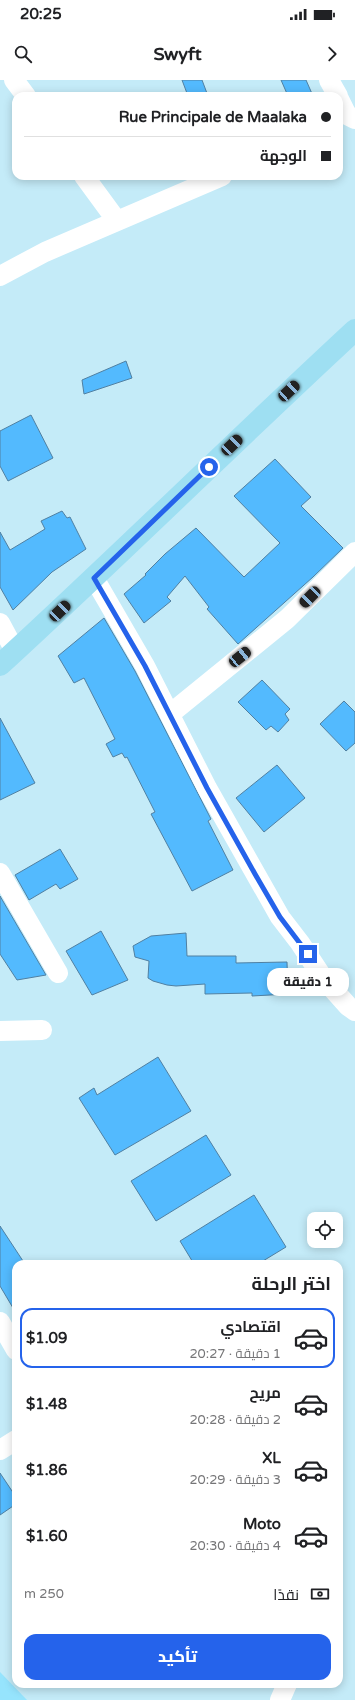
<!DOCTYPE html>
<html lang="ar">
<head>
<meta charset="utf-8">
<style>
  :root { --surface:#fff; --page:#f6f6f6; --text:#202124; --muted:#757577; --line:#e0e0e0; --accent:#2563eb }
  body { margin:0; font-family:"Varela Round",Cairo,sans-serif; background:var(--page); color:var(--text); direction:rtl; height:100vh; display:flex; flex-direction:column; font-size:15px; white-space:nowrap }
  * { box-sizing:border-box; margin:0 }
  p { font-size:13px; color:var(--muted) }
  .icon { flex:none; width:22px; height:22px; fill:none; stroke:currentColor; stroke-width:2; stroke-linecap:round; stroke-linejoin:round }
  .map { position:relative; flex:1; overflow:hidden; direction:ltr }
  .drawer { position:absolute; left:12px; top:1180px; width:331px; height:428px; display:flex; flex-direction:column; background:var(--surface); border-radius:12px; box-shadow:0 2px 10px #0003; direction:rtl }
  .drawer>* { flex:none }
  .guide { position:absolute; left:12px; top:12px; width:331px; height:88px; border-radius:12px; box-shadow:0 2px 10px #0003; direction:rtl; display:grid; align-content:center; height:88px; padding:0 12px; background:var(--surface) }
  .tools { position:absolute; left:307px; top:1132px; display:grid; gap:8px }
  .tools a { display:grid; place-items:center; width:36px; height:36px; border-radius:8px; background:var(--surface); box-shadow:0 2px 10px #0003; font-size:20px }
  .end { position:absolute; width:18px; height:18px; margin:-9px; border:5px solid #2563eb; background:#fff; box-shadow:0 0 0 2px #fff }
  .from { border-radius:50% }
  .bubble { position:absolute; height:28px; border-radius:12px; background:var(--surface); box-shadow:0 2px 10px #0003; font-size:13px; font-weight:800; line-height:28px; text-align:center; direction:rtl }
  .car { position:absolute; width:12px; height:24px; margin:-12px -6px; border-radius:5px; box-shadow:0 0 3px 1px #0007; background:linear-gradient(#222 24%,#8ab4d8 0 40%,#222 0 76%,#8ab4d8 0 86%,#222 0) }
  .guide b { display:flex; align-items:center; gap:14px; height:38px; font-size:15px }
  .guide b+b { border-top:1px solid var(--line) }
  .guide i { width:10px; height:10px; background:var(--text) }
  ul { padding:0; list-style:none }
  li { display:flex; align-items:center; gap:12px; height:60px; margin:0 8px 6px; padding:0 4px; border:2px solid transparent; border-radius:12px }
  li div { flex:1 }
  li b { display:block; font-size:15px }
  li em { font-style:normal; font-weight:800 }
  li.selected { border-color:var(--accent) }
  li>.icon { width:36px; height:36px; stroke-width:1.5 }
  h2 { padding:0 12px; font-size:18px; line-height:48px }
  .pay { display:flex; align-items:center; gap:10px; height:44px; padding:0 12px; font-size:15px }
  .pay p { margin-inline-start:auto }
  .action { display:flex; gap:8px; margin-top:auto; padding:8px 12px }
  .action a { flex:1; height:46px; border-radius:12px; background:var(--accent); color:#fff; font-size:16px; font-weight:800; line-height:46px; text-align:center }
  .status { display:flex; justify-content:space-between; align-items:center; height:28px; padding:0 20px; background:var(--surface); direction:ltr }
  .status svg { height:11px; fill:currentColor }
  header { display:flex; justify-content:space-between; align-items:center; height:52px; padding:0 12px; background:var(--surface); font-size:18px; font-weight:800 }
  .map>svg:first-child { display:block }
  .built { fill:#96e4fd }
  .building { fill:#53bafe; stroke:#5080a2 }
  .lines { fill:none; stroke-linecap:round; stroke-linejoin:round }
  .minor { stroke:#fff; stroke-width:20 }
  .major { stroke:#9edff2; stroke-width:22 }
  .route { stroke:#2563eb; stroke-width:5 }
</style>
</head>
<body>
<div class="status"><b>20:25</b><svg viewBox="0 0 49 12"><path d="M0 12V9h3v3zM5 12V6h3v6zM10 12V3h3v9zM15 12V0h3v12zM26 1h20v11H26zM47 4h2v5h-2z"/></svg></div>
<header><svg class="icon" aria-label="forward" viewBox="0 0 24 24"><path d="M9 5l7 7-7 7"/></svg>Swyft<svg class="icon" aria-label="search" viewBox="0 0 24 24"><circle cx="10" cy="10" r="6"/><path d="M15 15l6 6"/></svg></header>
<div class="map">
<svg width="355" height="1620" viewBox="0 0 355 1620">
  <rect width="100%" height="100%" fill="#c4ebf8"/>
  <path class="built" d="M 0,1592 L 27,1620 L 0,1620 Z"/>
  <path class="building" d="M 182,0 L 202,0 L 208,16 L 188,16 Z
    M 281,0 L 306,0 L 313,16 L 288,16 Z
    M 126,281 L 132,298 L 84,314 L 82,300 Z
    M 31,335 L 53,378 L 8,401 L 0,386 L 0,351 Z
    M 275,379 L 311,417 L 301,426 L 343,468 L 313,497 L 238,564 L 207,529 L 209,527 L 185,496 L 167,517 L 171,521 L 144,543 L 124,514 L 146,495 L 145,494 L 165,474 L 196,448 L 244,497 L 280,463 L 234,416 Z
    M 62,431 L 67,438 L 70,437 L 86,469 L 52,492 L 13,530 L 0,507 L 0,452 L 10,470 L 45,449 L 41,441 Z
    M 104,538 L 135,591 L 211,739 L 208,741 L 233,790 L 192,811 L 151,734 L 155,732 L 127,677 L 125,678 L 122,673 L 113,677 L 106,664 L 115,659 L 84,598 L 74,603 L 58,576 Z
    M 262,600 L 290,629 L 285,634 L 289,640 L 278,652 L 271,646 L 266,650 L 238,622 Z
    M 344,621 L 355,632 L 355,663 L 346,671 L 320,644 Z
    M 0,638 L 35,703 L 0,720 Z
    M 277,685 L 305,718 L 264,752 L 236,718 Z
    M 60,769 L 78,799 L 60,809 L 56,804 L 29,820 L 15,795 Z
    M 0,816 L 46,895 L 17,900 L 0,874 Z
    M 101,851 L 128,900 L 92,915 L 66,871 Z
    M 186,853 L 187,876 L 236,876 L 236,883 L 287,882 L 288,914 L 252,916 L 252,913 L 205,914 L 205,904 L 176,906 L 167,905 L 153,901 L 148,898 L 149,881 L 135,877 L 133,866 L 151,856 Z
    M 158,977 L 191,1031 L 115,1075 L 79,1018 L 94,1008 L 97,1015 Z
    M 206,1055 L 231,1095 L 156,1141 L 131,1101 Z
    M 254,1115 L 286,1167 L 258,1184 L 194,1184 L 180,1161 Z
    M 0,1146 L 23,1181 L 16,1184 L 16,1233 L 0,1206 Z
    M 0,1393 L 16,1417 L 16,1424 L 0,1435 Z"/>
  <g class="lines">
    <path class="minor" d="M 14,0 L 26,16
      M 329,0 L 338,16
      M 339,19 L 347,35 L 355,39
      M 84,96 L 117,141
      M 0,196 L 45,172 L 222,96
      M 94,498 L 145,586 L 207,708 L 280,837 L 300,863 L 323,898 L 348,926 L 355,931
      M 0,543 L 15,571
      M 170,634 L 287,539 L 355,472
      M 0,793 L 58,893
      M 0,951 L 42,950
      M 0,1242 L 16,1270
      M 0,1370 L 16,1360
      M 280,1620 L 287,1604"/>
    <path class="major" d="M 0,585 C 120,475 236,360 355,250"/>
  </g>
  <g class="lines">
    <path class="route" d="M 209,387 L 94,498 L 145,586 L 207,708 L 255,794 L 280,837 L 308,874"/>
  </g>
</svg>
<div class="tools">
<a><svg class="icon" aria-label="locate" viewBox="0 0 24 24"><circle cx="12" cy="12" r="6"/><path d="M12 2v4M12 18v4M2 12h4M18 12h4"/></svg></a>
</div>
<i class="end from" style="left:209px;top:387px"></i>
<i class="end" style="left:308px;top:874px"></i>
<div class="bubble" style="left:267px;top:888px;width:82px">1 دقيقة</div>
<i class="car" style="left:289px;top:311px;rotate:47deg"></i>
<i class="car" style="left:232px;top:365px;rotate:46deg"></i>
<i class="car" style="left:310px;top:517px;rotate:225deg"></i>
<i class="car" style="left:60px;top:531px;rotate:46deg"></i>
<i class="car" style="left:240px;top:577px;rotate:51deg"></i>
<div class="guide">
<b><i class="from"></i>Rue Principale de Maalaka</b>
<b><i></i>الوجهة</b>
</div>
<section class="drawer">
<h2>اختر الرحلة</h2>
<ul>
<li class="selected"><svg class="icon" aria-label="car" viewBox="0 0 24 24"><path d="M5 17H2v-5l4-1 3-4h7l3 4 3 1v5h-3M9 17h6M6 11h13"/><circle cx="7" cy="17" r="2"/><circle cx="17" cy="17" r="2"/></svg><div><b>اقتصادي</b><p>1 دقيقة · 20:27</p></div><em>$1.09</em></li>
<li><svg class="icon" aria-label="car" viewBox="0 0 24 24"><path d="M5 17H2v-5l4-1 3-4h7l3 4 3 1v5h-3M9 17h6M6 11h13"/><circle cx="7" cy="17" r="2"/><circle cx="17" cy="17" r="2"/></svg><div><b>مريح</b><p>2 دقيقة · 20:28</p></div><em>$1.48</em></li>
<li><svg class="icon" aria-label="car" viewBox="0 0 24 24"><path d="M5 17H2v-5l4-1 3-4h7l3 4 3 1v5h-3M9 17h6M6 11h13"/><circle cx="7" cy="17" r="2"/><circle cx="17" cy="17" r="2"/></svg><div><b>XL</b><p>3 دقيقة · 20:29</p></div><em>$1.86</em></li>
<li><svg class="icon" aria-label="car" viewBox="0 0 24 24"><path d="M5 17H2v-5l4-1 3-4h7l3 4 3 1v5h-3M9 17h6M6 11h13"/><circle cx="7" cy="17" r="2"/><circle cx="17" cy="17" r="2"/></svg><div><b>Moto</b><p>4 دقيقة · 20:30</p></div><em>$1.60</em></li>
</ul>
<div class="pay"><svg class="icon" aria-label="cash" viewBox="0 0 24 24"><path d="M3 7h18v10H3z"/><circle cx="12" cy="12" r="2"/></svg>نقدًا<p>250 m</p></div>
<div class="action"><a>تأكيد</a></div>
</section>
</div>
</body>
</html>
